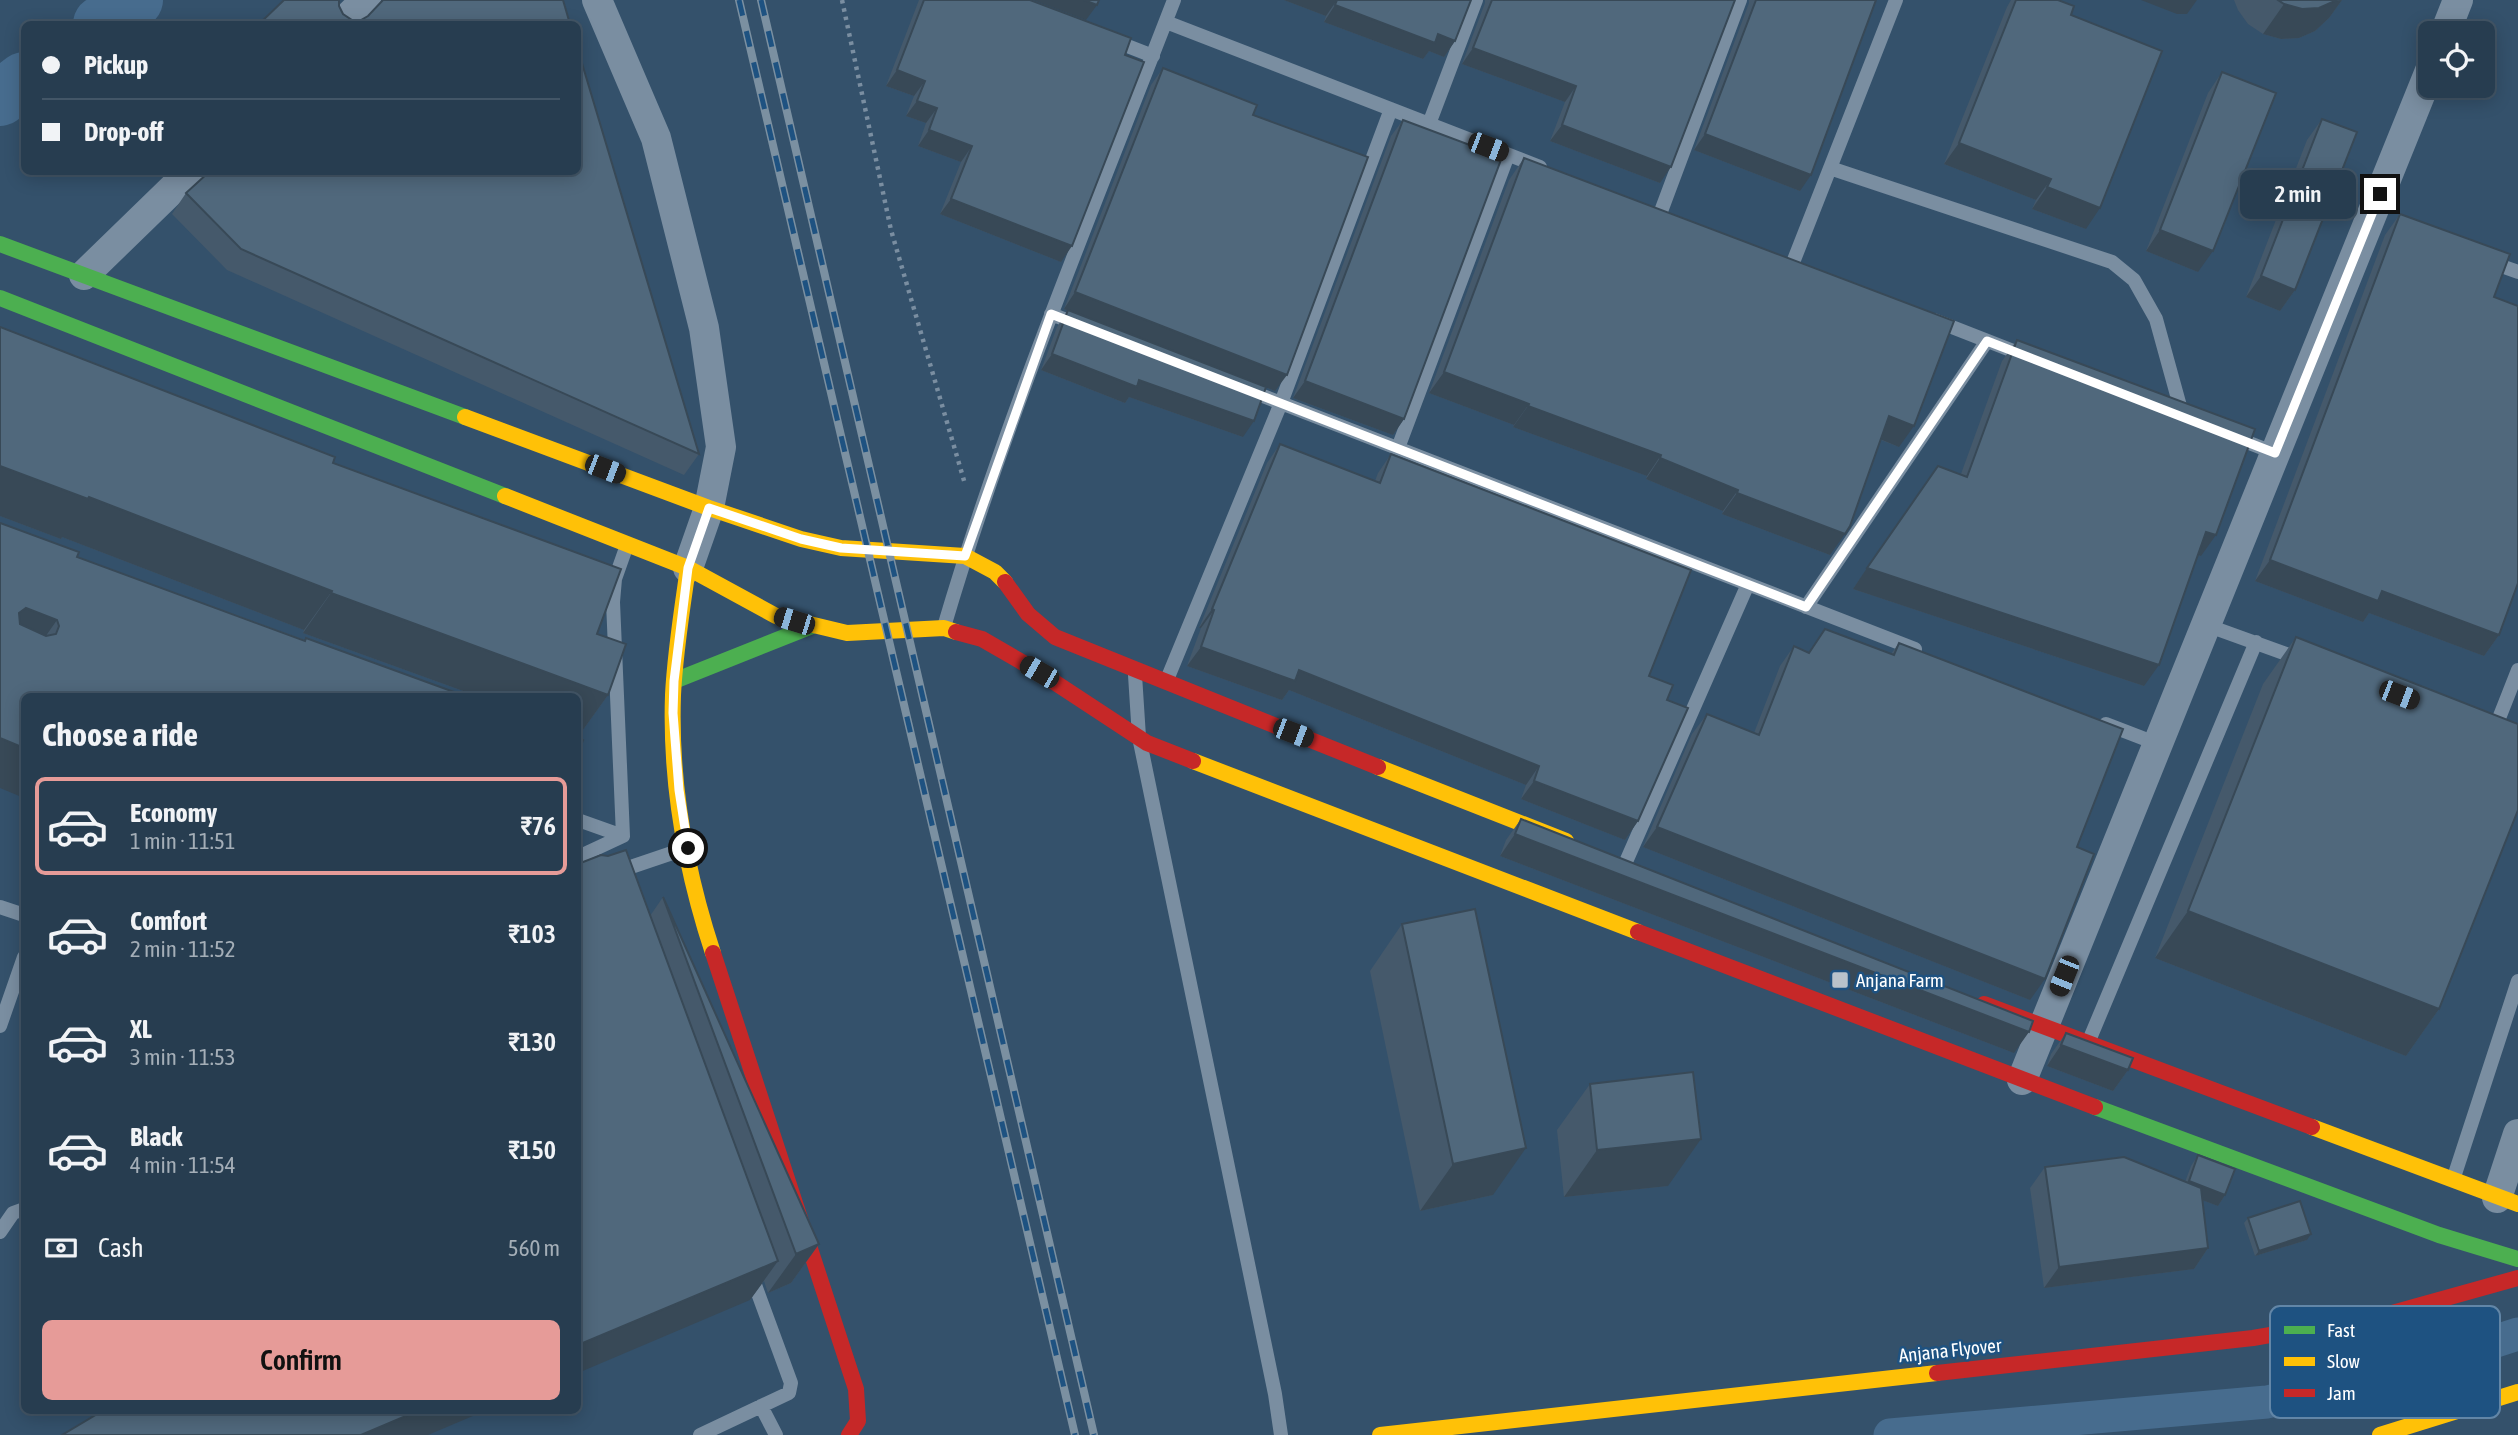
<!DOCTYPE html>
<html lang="en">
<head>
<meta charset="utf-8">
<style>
  :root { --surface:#273d50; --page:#2f4457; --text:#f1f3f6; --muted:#a4aeb7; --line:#435667; --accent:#e69b98 }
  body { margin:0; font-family:"Asap Condensed",sans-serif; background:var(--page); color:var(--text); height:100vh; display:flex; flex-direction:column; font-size:26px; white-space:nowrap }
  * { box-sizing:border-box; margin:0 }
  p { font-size:23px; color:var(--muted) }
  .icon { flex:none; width:38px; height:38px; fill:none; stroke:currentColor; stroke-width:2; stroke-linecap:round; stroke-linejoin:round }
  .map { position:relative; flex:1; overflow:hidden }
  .panel { position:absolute; left:21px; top:693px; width:560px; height:721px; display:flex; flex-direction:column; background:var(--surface); border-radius:10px; box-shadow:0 4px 18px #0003,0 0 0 2px var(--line) }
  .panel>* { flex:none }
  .hud { position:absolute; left:21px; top:21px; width:560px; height:154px; border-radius:10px; box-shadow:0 4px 18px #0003,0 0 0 2px var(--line); display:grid; align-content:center; height:154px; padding:0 21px; background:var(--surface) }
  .buttons { position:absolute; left:2418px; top:21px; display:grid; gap:14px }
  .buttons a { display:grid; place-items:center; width:77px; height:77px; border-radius:10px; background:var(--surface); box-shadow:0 4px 18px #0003,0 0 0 2px var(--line); font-size:35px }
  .end { position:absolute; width:32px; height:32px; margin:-16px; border:9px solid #fff; background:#111; box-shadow:0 0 0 4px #111 }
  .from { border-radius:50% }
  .bubble { position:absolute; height:49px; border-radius:10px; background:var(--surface); box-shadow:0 4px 18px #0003,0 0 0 2px var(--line); font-size:23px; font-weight:600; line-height:49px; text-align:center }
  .car { position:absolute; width:21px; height:42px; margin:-21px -10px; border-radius:9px; box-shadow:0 0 5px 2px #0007; background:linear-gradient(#222 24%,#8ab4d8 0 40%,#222 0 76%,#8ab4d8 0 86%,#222 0) }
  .hud b { display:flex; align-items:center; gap:24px; height:66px; font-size:26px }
  .hud b+b { border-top:2px solid var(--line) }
  .hud i { width:18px; height:18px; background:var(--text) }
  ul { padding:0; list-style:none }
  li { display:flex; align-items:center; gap:21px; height:98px; margin:0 14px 10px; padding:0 7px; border:4px solid transparent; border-radius:10px }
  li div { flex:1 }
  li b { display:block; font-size:26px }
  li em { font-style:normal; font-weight:600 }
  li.on { border-color:var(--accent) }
  li>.icon { width:63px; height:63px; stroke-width:1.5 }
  h2 { padding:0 21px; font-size:32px; line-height:84px }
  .pay { display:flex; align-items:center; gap:18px; height:77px; padding:0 21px; font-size:26px }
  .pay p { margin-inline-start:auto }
  .primary-button { display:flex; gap:14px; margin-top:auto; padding:14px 21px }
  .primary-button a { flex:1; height:80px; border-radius:10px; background:var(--accent); color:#111; font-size:28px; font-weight:600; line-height:80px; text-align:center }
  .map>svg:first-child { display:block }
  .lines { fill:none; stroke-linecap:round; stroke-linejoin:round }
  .canal { stroke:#476c8e; stroke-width:33 }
  .river { stroke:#476c8e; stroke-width:56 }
  .path { stroke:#7a8ea1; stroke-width:4.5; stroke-dasharray:3.5 5; stroke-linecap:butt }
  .lane { stroke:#7a8ea1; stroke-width:14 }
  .street { stroke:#7a8ea1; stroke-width:30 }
  .fast { stroke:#4caf50; stroke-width:16 }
  .slow { stroke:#ffc107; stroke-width:16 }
  .jam { stroke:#c62828; stroke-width:16 }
  .rail-casing { stroke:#7b90a1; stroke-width:8 }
  .rail { stroke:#1e5281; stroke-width:5; stroke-dasharray:16; stroke-linecap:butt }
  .wall { fill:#45596b }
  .shaded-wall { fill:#384957 }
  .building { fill:#50687c; stroke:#384957; stroke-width:2; fill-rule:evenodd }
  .route { stroke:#fff; stroke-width:9 }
  .poi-dot { fill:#b8c2cb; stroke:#1e5281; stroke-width:2.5 }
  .labels { text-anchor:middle; stroke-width:5; stroke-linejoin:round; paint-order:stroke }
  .poi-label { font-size:19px; fill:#fff; stroke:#1e5281; text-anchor:start }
  .street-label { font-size:19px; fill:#fff; stroke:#1e5281 }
  .key { fill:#1e5281; stroke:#6286a7; stroke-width:2 }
  .key-label { font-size:19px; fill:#fff }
</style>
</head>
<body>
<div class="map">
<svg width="2518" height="1435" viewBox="0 0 2518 1435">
  <rect width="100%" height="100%" fill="#34516b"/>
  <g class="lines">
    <path class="canal" d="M 1890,1435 L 2267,1402 L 2403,1371 L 2518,1334"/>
    <path class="river" d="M 101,24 L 135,0
      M 0,98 L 24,80"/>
    <path class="path" d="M 842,0 L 891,230 L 965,484"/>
    <path class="lane" d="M 1166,22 L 1540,167
      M 1112,40 L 1153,56
      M 1429,124 L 1476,0
      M 1830,168 L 2112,262 L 2134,280 L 2156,319 L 2183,417
      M 1660,214 L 1740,0
      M 2490,262 L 2518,272
      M 1792,265 L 1896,0
      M 1051,314 L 1079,325
      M 1934,320 L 2026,356
      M 1245,389 L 1915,649
      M 2234,437 L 2275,453
      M 1398,448 L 1508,155
      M 1806,607 L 1987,341
      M 2206,625 L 2303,660
      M 944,627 C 1007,413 1094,207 1174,0
      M 1135,675 L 1139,737 L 1275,1394 L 1281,1435
      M 1166,682 L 1281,403 L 1391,109
      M 2106,724 L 2158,744
      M 2494,731 L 2518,670
      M 578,820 L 623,836
      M 578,857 L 623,836 L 613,602 L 615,579 L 627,545
      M 1625,864 L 1748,584
      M 616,872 L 687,848
      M 0,907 L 24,915
      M 0,1026 L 24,957
      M 2088,1043 L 2256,642
      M 2453,1180 L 2518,981
      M 0,1232 L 13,1213 L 24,1209
      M 761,1406 L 776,1435
      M 700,1435 L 789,1393 L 791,1383 L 751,1274"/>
    <path class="street" d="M 597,0 L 656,138 L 704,328 L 721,447 L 709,508 L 688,568
      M 341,24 L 366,0
      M 2445,33 L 2458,0
      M 84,275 L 190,172
      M 2022,1080 L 2431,68
      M 2497,1198 L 2518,1134"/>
    <path class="fast" d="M 0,244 L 465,417
      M 0,298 L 505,496
      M 674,681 L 812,626
      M 2095,1107 L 2439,1235 L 2518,1259"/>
    <path class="slow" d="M 465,417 L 709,508 L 801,539 L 841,548 L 965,556 L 995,572 L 1005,582
      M 505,496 L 688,568 L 776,616 L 847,633 L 944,628 L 956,632
      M 688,568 C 682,610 675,653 673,695 C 670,782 686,871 713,953
      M 1193,761 L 1638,932
      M 1378,767 L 1566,841
      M 2312,1127 L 2518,1204
      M 1380,1435 L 1937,1373
      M 2380,1435 L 2518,1392"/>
    <path class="jam" d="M 1005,582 L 1028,614 L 1055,637 L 1378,767
      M 956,632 L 982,639 L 1039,672 L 1147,743 L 1193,761
      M 1638,932 L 2095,1107
      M 713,953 L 856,1389 L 858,1421 L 849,1435
      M 1984,1004 L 2312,1127
      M 1937,1373 L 2253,1338 L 2385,1315 L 2518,1278"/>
    <g class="rail-casing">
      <path id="rail" d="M 739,0 L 1075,1435
        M 761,0 L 1094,1435"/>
    </g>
    <use href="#rail" class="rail"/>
  </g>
  <path class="wall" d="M 919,0 L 1030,0 L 1125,55 L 1061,262 L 940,214 L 961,162 L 918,146 L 926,123 L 906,116 L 914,96 L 886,86 Z
    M 1284,0 L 1471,0 L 1455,41 L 1444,57 L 1429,51 L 1423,59 L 1324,22 L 1326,16 Z
    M 1485,0 L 1735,0 L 1660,183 L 1550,141 L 1565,102 L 1462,64 L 1485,3 Z
    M 1749,0 L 1876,0 L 1800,191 L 1694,150 L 1749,3 Z
    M 2011,0 L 2058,0 L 2071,15 L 2086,229 L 2032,209 L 2036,200 L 1944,164 L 2007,7 Z
    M 2234,0 L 2342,0 L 2329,18 L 2315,31 L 2299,38 L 2281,39 L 2263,34 L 2248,24 L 2238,10 Z
    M 1163,68 L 1253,115 L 1275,391 L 1064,309 L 1151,85 Z
    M 2222,72 L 2198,272 L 2146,251 L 2208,93 Z
    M 2322,119 L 2295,290 L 2280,311 L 2246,297 L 2307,140 Z
    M 1403,120 L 1404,419 L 1393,435 L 1293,398 L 1391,136 Z
    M 1524,158 L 1899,447 L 1881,440 L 1830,555 L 1722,514 L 1723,511 L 1646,479 L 1647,476 L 1513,427 L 1514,425 L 1429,393 L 1509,180 Z
    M 186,193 L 699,454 L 684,475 L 227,270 L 172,214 Z
    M 2400,214 L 2494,297 L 2499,635 L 2484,656 L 2369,613 L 2363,622 L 2255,581 L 2385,235 Z
    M 1068,310 L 1243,437 L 1129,397 L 1125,403 L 1041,370 L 1057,327 Z
    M 0,327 L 333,463 L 597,634 L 608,695 L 580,734 L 578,696 L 477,696 L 303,633 L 304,630 L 62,537 L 61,539 L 0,516 Z
    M 2017,340 L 2201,556 L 2198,555 L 2144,686 L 1853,589 L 1938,466 L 1961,474 L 2002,361 Z
    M 1280,444 L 1375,481 L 1378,473 L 1391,454 L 1649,676 L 1667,700 L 1638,821 L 1625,840 L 1521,799 L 1526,785 L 1289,690 L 1282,700 L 1187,666 L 1201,628 L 1199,628 L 1267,463 Z
    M 0,523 L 77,557 L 305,640 L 306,638 L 465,696 L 0,788 Z
    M 2296,637 L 2439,1009 L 2406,1056 L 2155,958 L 2263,684 Z
    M 1899,643 L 2077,847 L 2030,1000 L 1643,847 L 1692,734 L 1707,714 L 1754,733 L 1780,666 L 1794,646 L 1809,653 L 1891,654 Z
    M 1521,819 L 2014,1053 L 1500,856 L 1506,840 Z
    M 663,897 L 819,1244 L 791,1283 L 768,1293 L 764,1281 L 750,1300 L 650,916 Z
    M 1402,924 L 1493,1195 L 1420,1211 L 1370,971 Z
    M 2066,1033 L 2128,1070 L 2113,1091 L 2047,1066 L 2051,1054 Z
    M 1590,1084 L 1668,1186 L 1564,1197 L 1557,1130 Z
    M 2198,1155 L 2225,1195 L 2218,1206 L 2202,1200 L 2208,1248 L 2194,1269 L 2044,1288 L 2030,1188 L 2045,1167 L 2185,1182 L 2191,1166 Z
    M 2248,1218 L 2307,1240 L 2255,1256 L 2244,1223 Z"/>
  <path class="shaded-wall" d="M 1033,0 L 1084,0 L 1097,5 L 1086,20 Z
    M 1284,0 L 1337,0 L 1326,16 Z
    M 2141,0 L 2197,0 L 2187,14 L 2177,14 Z
    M 2342,0 L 2329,18 L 2315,31 L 2299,38 L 2281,39 L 2263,34 L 2284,4 Z
    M 1335,5 L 1438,34 L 1455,41 L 1444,57 L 1429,51 L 1423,59 L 1324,22 Z
    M 1473,48 L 1576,86 L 1565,102 L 1462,64 Z
    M 897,70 L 925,81 L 914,96 L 886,86 Z
    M 917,101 L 937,108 L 926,123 L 906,116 Z
    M 1562,125 L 1671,167 L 1660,183 L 1550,141 Z
    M 929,130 L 972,146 L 961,162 L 918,146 Z
    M 1705,134 L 1811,175 L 1800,191 L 1694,150 Z
    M 1959,143 L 2051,179 L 2036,200 L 1944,164 Z
    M 2047,187 L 2100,208 L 2086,229 L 2032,209 Z
    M 951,199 L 1072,246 L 1061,262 L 940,214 Z
    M 2160,230 L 2213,251 L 2198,272 L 2146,251 Z
    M 2261,276 L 2295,290 L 2280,311 L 2246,297 Z
    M 1075,292 L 1287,375 L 1275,391 L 1064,309 Z
    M 1052,354 L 1139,380 L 1254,421 L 1243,437 L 1129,397 L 1125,403 L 1041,370 Z
    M 1444,372 L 1529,404 L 1514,425 L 1429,393 Z
    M 1305,381 L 1404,419 L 1393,435 L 1293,398 Z
    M 1528,406 L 1661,455 L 1647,476 L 1513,427 Z
    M 1889,416 L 1914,426 L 1899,447 L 1875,437 Z
    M 1660,458 L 1738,490 L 1723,511 L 1646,479 Z
    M 0,466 L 89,497 L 332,591 L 304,630 L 62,537 L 61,539 L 0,516 Z
    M 1737,493 L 1845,534 L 1830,555 L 1722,514 Z
    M 2206,532 L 2216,535 L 2201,556 L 2191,553 Z
    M 2270,560 L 2382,591 L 2499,635 L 2484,656 L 2369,613 L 2363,622 L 2255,581 Z
    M 1867,568 L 2159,665 L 2144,686 L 1853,589 Z
    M 331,593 L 608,695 L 580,734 L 578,733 L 578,696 L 477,696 L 303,633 Z
    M 26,608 L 57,620 L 29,660 L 0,648 L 19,613 Z
    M 1212,609 L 1214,610 L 1201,628 L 1199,628 Z
    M 1201,647 L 1299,670 L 1539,766 L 1526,785 L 1289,690 L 1282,700 L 1187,666 Z
    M 0,738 L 24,748 L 24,798 L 0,788 Z
    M 1534,781 L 1638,821 L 1625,840 L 1521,799 Z
    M 1657,827 L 2045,979 L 2030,1000 L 1643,847 Z
    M 1515,834 L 2029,1032 L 2014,1053 L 1500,856 Z
    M 2188,911 L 2439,1009 L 2406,1056 L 2155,958 Z
    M 2061,1045 L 2128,1070 L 2113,1091 L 2047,1066 Z
    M 1701,1139 L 1668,1186 L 1564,1197 L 1597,1150 Z
    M 1526,1148 L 1493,1195 L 1420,1211 L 1453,1164 Z
    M 2189,1181 L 2225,1195 L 2218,1206 L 2181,1192 Z
    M 2311,1234 L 2307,1240 L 2255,1256 L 2259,1251 Z
    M 819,1244 L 791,1283 L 768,1293 L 796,1254 Z
    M 2208,1248 L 2194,1269 L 2044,1288 L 2059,1267 Z
    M 778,1261 L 750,1300 L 578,1373 L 578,1345 Z
    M 420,1410 L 487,1410 L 428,1435 L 361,1435 Z"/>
  <path class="building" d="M 284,0 L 339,0 L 339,6 L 343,14 L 352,20 L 361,20 L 368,16 L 383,0 L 563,0 L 570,24 L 259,24 Z
    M 924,0 L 1030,0 L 1131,38 L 1125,55 L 1144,62 L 1072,246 L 951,199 L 972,146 L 929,130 L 937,108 L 917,101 L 925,81 L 897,70 Z
    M 1084,0 L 1099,0 L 1097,5 Z
    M 1337,0 L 1471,0 L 1455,41 L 1438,34 L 1435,43 L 1335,5 Z
    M 1492,0 L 1735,0 L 1671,167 L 1562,125 L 1576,86 L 1473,48 Z
    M 1756,0 L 1876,0 L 1811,175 L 1705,134 Z
    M 2016,0 L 2058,0 L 2074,6 L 2071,15 L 2162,51 L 2100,208 L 2047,187 L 2051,179 L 1959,143 Z
    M 2278,0 L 2337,0 L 2319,8 L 2302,9 L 2284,4 Z
    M 578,50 L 699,454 L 241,249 L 186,193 L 209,172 L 578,172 Z
    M 1163,68 L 1257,105 L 1253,115 L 1368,157 L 1287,375 L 1075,292 Z
    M 2222,72 L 2276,93 L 2213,251 L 2160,230 Z
    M 2322,119 L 2357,132 L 2295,290 L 2261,276 Z
    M 1403,120 L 1502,157 L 1404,419 L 1305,381 Z
    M 1524,158 L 1954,321 L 1914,426 L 1889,416 L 1850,526 L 1845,534 L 1737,493 L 1738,490 L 1660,458 L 1661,455 L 1528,406 L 1529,404 L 1444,372 Z
    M 2400,214 L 2510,254 L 2494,297 L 2518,306 L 2518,583 L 2499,635 L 2382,591 L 2378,601 L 2270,560 Z
    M 1068,310 L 1266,387 L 1254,421 L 1139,380 L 1137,387 L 1052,354 Z
    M 0,327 L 335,457 L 333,463 L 621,569 L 597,634 L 626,644 L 608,695 L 331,593 L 332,591 L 89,497 L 88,499 L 0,466 Z
    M 2017,340 L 2255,429 L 2216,535 L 2206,532 L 2159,665 L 1867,568 L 1938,466 L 1967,477 Z
    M 1280,444 L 1380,483 L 1391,454 L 1691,570 L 1649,676 L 1673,685 L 1667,700 L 1688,708 L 1638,821 L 1534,781 L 1539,766 L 1299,670 L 1295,681 L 1201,647 L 1214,610 L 1212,609 Z
    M 0,523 L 79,552 L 77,557 L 305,641 L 306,638 L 465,696 L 24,696 L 24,748 L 0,738 ZM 26,608 L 57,620 L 59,626 L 56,634 L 46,636 L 20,624 L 19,613 Z
    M 1825,629 L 1894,655 L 1899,643 L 2123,729 L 2077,847 L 2094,854 L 2045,979 L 1657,827 L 1707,714 L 1759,735 L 1794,646 L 1809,653 Z
    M 2296,637 L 2518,724 L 2518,810 L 2439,1009 L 2188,911 Z
    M 578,738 L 583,740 L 578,754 Z
    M 1521,819 L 2033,1021 L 2029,1032 L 1515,834 Z
    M 626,850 L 778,1261 L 578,1345 L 578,864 L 601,855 L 608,856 Z
    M 663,897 L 819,1244 L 796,1254 Z
    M 1475,909 L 1526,1148 L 1453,1164 L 1402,924 Z
    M 2066,1033 L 2133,1058 L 2128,1070 L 2061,1045 Z
    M 1693,1072 L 1701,1139 L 1597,1150 L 1590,1084 Z
    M 2198,1155 L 2235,1169 L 2225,1195 L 2189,1181 Z
    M 2124,1157 L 2201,1188 L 2208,1248 L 2059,1267 L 2045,1167 Z
    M 2300,1201 L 2311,1234 L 2259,1251 L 2248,1218 Z
    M 104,1410 L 420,1410 L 361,1435 L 62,1435 Z"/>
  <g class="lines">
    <path class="route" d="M 688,848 L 679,790 L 673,713 L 674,681 L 688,568 L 709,508 L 801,539 L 841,548 L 965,556 L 1051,314 L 1806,607 L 1987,341 L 2275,453 L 2380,194"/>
  </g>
  <rect class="poi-dot" x="1831" y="971" width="18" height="18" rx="3.5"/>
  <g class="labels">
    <g class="poi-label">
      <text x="1856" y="987">Anjana Farm</text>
    </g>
    <g class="street-label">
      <text transform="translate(1950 1350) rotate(-6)" y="7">Anjana Flyover</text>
    </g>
  </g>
  <rect x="2270" y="1306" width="230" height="112" rx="10" class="key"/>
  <rect x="2284" y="1326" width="31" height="8" fill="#4caf50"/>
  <rect x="2284" y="1357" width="31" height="9" fill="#ffc107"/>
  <rect x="2284" y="1389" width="31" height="8" fill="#c62828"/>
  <g class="key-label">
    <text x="2327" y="1337">Fast</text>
    <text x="2327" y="1368">Slow</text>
    <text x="2327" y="1400">Jam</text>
  </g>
</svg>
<div class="buttons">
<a><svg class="icon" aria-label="locate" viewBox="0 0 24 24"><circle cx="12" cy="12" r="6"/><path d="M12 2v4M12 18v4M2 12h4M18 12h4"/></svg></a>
</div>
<i class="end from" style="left:688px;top:848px"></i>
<i class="end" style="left:2380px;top:194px"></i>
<div class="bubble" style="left:2240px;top:170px;width:116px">2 min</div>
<i class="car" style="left:1488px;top:147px;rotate:111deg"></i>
<i class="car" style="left:605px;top:469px;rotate:111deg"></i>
<i class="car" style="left:794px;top:621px;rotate:287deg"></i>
<i class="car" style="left:1039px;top:672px;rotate:300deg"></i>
<i class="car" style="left:2399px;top:695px;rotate:111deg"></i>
<i class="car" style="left:1293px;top:733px;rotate:111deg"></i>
<i class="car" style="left:2064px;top:976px;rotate:202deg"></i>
<div class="hud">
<b><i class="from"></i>Pickup</b>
<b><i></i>Drop-off</b>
</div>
<section class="panel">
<h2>Choose a ride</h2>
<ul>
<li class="on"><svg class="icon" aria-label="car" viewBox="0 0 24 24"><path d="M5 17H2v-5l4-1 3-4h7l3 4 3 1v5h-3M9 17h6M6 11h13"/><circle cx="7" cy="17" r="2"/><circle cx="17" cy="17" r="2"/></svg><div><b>Economy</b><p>1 min · 11:51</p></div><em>₹76</em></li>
<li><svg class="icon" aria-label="car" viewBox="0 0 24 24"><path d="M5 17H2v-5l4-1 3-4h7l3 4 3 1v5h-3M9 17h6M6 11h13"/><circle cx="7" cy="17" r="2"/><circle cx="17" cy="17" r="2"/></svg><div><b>Comfort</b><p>2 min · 11:52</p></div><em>₹103</em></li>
<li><svg class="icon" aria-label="car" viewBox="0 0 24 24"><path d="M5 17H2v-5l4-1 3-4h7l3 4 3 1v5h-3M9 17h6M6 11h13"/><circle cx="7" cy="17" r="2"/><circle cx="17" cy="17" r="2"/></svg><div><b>XL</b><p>3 min · 11:53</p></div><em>₹130</em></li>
<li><svg class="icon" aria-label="car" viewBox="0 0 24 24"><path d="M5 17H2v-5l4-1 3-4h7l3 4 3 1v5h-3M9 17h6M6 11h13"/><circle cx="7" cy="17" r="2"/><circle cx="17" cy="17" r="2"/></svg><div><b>Black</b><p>4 min · 11:54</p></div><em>₹150</em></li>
</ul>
<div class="pay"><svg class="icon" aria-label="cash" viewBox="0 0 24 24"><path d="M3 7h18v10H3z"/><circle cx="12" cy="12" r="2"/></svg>Cash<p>560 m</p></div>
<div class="primary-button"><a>Confirm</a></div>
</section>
</div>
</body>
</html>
